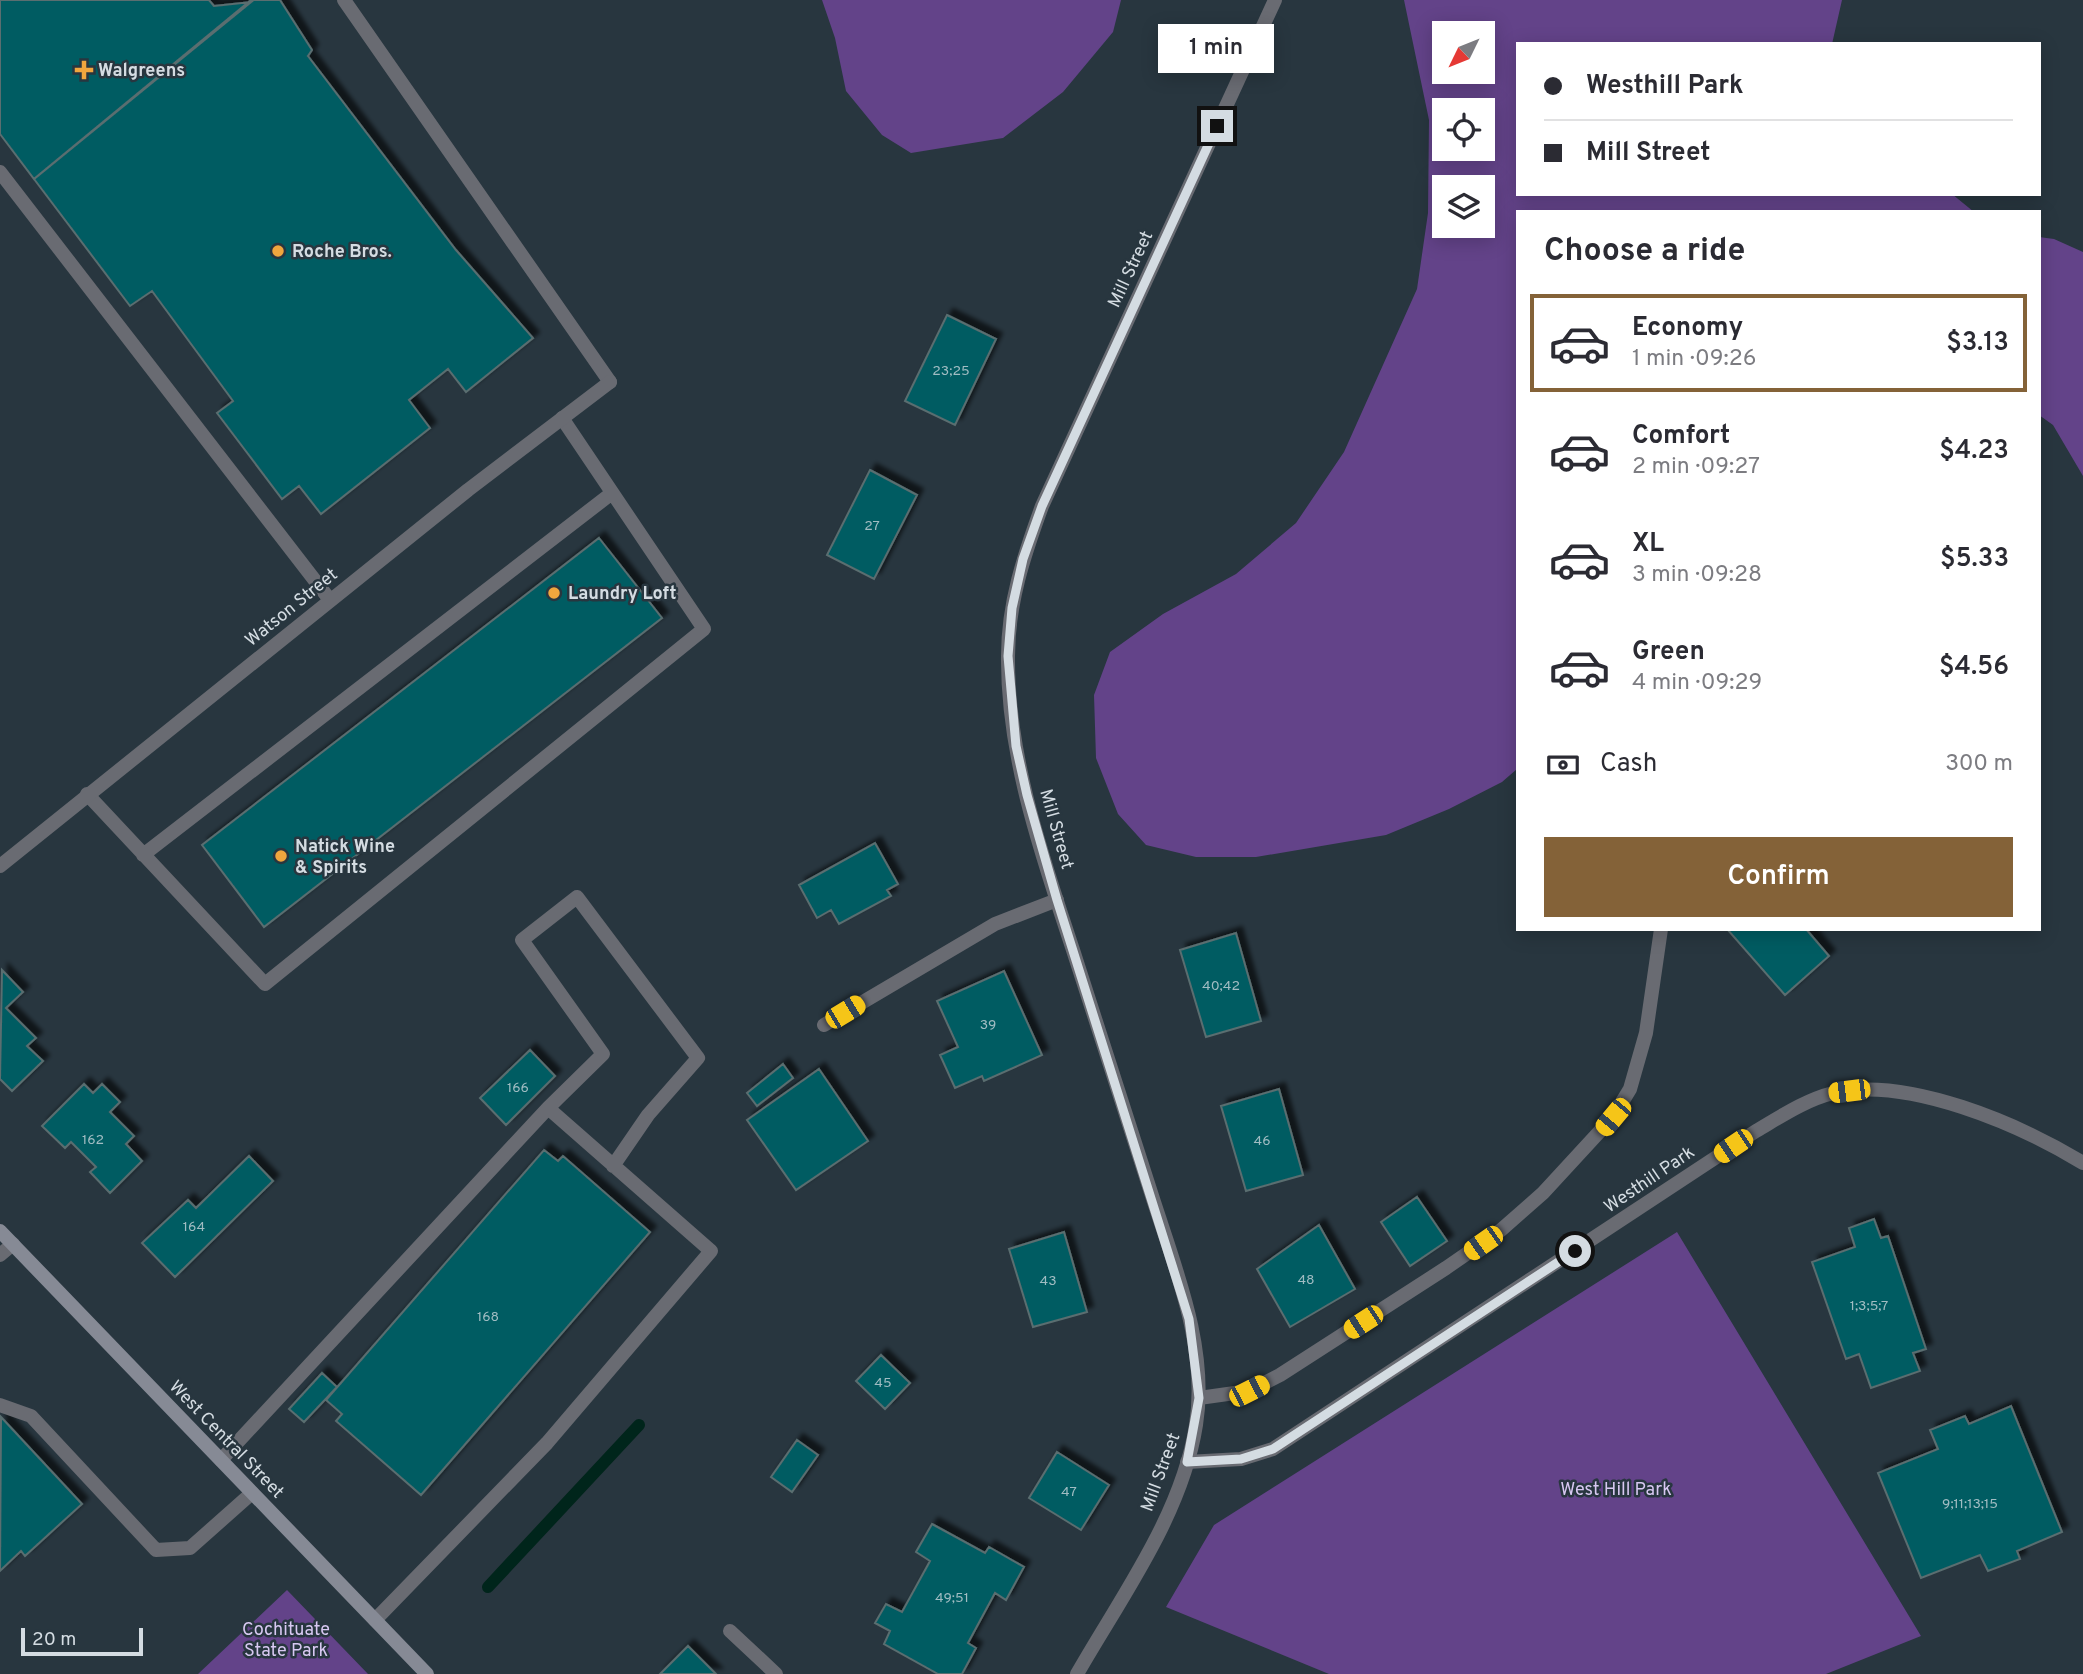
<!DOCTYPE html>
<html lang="en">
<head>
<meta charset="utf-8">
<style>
  :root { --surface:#fff; --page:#f7f7f7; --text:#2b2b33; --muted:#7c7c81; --line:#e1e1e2; --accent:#846238 }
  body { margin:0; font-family:Overpass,sans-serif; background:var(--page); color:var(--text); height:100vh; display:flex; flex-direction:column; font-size:26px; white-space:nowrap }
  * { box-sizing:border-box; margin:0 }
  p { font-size:23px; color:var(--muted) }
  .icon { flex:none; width:38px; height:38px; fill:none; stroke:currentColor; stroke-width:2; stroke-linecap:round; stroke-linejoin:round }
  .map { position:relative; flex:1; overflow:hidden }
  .panel { position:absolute; left:1516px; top:210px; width:525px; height:721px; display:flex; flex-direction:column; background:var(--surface); border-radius:0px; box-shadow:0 4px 18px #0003 }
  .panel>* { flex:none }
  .top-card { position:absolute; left:1516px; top:42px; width:525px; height:154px; border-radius:0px; box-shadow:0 4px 18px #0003; display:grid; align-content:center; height:154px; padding:0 28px; background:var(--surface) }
  .needle { width:46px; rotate:227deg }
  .tools { position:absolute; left:1432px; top:21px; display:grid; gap:14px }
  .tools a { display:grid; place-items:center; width:63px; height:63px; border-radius:0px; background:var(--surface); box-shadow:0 4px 18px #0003; font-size:35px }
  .scale { position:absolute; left:21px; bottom:18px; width:122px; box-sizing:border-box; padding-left:7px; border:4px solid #d4dce2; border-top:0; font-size:19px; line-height:24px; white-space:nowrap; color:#d4dce2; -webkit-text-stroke:5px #28363f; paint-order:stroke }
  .end { position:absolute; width:32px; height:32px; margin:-16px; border:9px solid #d4dce2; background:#111; box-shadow:0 0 0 4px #111 }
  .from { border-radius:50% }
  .bubble { position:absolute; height:49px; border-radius:0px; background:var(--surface); box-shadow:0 4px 18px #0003; font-size:23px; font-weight:600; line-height:49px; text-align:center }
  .car { position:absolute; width:21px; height:42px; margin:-21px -10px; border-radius:9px; box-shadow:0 0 5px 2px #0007; background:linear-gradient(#f5c518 24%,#345 0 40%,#f5c518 0 76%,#345 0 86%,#f5c518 0) }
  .top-card b { display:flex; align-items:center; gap:24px; height:66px; font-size:26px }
  .top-card b+b { border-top:2px solid var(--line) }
  .top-card i { width:18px; height:18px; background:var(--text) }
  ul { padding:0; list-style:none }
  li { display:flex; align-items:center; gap:21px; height:98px; margin:0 14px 10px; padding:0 14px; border:4px solid transparent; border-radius:0px }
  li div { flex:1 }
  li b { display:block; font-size:26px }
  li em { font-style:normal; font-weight:600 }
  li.active { border-color:var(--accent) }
  li>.icon { width:63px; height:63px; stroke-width:1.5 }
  h2 { padding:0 28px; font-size:32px; line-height:84px }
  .pay { display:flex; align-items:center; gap:18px; height:77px; padding:0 28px; font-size:26px }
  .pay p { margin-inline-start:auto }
  .primary-button { display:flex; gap:14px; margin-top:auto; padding:14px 28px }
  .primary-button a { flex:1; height:80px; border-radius:0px; background:var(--accent); color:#fff; font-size:28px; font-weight:600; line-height:80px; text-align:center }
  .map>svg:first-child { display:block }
  .green { fill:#634389; fill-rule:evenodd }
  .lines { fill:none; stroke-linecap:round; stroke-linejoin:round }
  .stream { stroke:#00251b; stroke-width:12 }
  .building { fill:#055b62; stroke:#5a6e70; stroke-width:2; filter:url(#shadow) }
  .service { stroke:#696b72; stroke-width:14 }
  .minor { stroke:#696b72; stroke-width:14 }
  .tertiary { stroke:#696b72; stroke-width:14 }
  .secondary { stroke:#868a95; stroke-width:14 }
  .route { stroke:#d4dce2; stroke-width:9 }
  .poi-dot { fill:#f0a63e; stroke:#28363f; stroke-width:2.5 }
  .labels { text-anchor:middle; stroke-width:5; stroke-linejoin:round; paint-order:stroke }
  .number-label { font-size:14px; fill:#a0bcc2 }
  .poi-label { font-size:18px; font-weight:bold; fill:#d4dce2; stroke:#28363f; text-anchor:start }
  .street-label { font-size:18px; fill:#d4dce2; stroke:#28363f }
  .park-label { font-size:18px; fill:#d8c8f2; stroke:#28363f }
</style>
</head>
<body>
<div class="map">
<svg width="2083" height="1674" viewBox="0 0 2083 1674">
  <defs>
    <filter id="shadow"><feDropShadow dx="6" dy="-6" stdDeviation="2" flood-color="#0009"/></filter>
  </defs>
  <rect width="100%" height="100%" fill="#28363f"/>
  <path class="green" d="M 822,0 L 1121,0 L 1113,32 L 1063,92 L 1003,138 L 911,153 L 882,135 L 846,91 L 835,38 Z
    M 1404,0 L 1842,0 L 1832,44 L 1517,44 L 1517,194 L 1952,194 L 1974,212 L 1517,212 L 1517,769 L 1502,782 L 1449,809 L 1386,835 L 1256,857 L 1196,857 L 1146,845 L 1118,814 L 1096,758 L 1094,695 L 1110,652 L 1163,614 L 1236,574 L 1296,523 L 1344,452 L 1417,289 L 1428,213 L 1429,120 ZM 1482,33 L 1482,72 L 1444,72 L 1444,33 ZM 1444,110 L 1482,110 L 1482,149 L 1444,149 ZM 1482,187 L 1482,226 L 1444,226 L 1444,187 Z
    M 2039,237 L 2054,239 L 2083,252 L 2083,476 L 2053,425 L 2039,415 Z
    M 1677,1232 L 1921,1636 L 1826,1674 L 1329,1674 L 1166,1607 L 1214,1525 Z
    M 287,1590 L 368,1674 L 192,1674 L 198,1674 Z"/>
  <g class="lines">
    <path class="stream" d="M 488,1587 L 639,1425"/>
  </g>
  <path class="building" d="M 0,0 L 209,0 L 214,6 L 251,2 L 34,179 L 0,134 Z
    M 251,0 L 280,0 L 312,50 L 308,56 L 456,250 L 533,338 L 466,392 L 448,369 L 409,400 L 430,428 L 321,514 L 299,486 L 282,499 L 217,413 L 233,401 L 152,291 L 130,306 L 34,179 Z
    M 947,315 L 996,339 L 955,425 L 905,401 Z
    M 870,470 L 917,495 L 874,579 L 827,555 Z
    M 599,538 L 662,618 L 264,927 L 202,845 Z
    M 875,843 L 898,884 L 887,890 L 891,896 L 839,924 L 831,910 L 817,918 L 799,885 Z
    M 1727,929 L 1806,929 L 1829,956 L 1785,995 Z
    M 1236,933 L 1261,1021 L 1206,1037 L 1180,950 Z
    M 2,970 L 23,992 L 6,1008 L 36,1038 L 27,1046 L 43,1061 L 12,1091 L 0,1079 Z
    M 1004,971 L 1042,1055 L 984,1081 L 982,1076 L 955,1088 L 940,1055 L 958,1047 L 937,1001 Z
    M 530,1050 L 555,1076 L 506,1125 L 480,1098 Z
    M 783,1064 L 793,1078 L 757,1106 L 747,1093 Z
    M 819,1069 L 868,1141 L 796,1190 L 747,1120 Z
    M 84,1084 L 93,1093 L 102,1084 L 120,1102 L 110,1112 L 134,1136 L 126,1144 L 142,1161 L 110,1193 L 90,1172 L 96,1167 L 71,1142 L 65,1148 L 42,1126 Z
    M 1279,1089 L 1303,1175 L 1246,1191 L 1221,1106 Z
    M 544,1150 L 558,1161 L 563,1156 L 650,1232 L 421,1495 L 336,1421 L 342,1414 L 326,1400 Z
    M 249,1156 L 273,1181 L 175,1277 L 142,1243 L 188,1200 L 196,1208 Z
    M 1417,1197 L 1447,1241 L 1410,1266 L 1381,1222 Z
    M 1874,1219 L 1881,1238 L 1888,1236 L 1926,1349 L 1913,1353 L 1920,1371 L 1871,1388 L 1859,1354 L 1846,1359 L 1812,1262 L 1855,1247 L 1849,1228 Z
    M 1319,1225 L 1355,1289 L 1290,1327 L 1257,1269 Z
    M 1064,1232 L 1087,1312 L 1033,1327 L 1009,1249 Z
    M 881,1355 L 910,1383 L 885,1409 L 856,1381 Z
    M 322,1373 L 337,1387 L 304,1422 L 289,1409 Z
    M 2011,1406 L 2062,1532 L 2017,1551 L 2020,1559 L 1988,1571 L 1980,1555 L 1921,1578 L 1878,1473 L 1938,1449 L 1930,1430 L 1965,1416 L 1969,1424 Z
    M 1,1417 L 82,1504 L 25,1556 L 21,1551 L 0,1571 Z
    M 797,1440 L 818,1455 L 792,1492 L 771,1477 Z
    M 1057,1452 L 1109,1485 L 1081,1530 L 1029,1498 Z
    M 932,1524 L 985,1553 L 989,1547 L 1024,1567 L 1006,1600 L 995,1593 L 968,1643 L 976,1648 L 962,1674 L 938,1674 L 884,1644 L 890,1631 L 875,1623 L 886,1604 L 902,1612 L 930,1561 L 916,1552 Z
    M 688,1646 L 716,1674 L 660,1674 Z"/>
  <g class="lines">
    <path class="service" d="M 344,0 L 610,382
      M 0,172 L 330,600
      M 87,794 L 265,984 L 704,629 L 562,418
      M 143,855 L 612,493
      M 824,1025 L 995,924 L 1057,900
      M 548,1108 L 603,1054 L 522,940 L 577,897 L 698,1058 L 648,1115 L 613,1166
      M 0,1255 L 13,1244
      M 1199,1398 L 1249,1391 L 1280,1375 L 1446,1268 L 1501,1230 L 1543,1193 L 1613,1117 L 1630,1089 L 1646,1033 L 1661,929
      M 0,1405 L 31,1416 L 156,1550 L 190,1548 L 252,1493
      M 221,1460 L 548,1108 L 711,1251 L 547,1443 L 375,1620
      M 730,1631 L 776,1674"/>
    <path class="minor" d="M 0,866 L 468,490 L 610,382
      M 1187,1462 L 1241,1459 L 1273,1449 L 1756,1131 C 1780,1117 1805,1100 1833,1093 C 1908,1076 2019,1124 2083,1163"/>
    <path class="tertiary" d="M 1077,1674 C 1121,1597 1182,1515 1196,1425 C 1208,1350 1177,1273 1154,1202 C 1127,1118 1100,1034 1073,950 C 1042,856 1007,756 1008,656 C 1008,603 1024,555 1042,506 L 1275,0"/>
    <path class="secondary" d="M 0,1231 L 427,1674"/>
  </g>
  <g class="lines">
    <path class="route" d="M 1217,126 L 1042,506 L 1023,559 L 1012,608 L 1008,656 L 1016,746 L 1027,795 L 1057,900 L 1189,1319 L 1199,1398 L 1187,1462 L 1241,1459 L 1273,1449 L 1575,1251"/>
  </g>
  <g class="poi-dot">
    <path d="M80.5 59.5h7v7h7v7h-7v7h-7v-7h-7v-7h7z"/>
    <circle cx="278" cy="251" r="7"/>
    <circle cx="554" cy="593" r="7"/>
    <circle cx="281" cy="856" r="7"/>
  </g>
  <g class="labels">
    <g class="number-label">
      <text x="951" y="375">23;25</text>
      <text x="872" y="530">27</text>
      <text x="1221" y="990">40;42</text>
      <text x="988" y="1029">39</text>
      <text x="518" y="1092">166</text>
      <text x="93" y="1144">162</text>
      <text x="1262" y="1145">46</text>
      <text x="194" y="1231">164</text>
      <text x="1306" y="1284">48</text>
      <text x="1048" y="1285">43</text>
      <text x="1869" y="1310">1;3;5;7</text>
      <text x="488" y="1321">168</text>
      <text x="883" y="1387">45</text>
      <text x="1069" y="1496">47</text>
      <text x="1970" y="1508">9;11;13;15</text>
      <text x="952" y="1602">49;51</text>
    </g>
    <g class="poi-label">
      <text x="98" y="76">Walgreens</text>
      <text x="292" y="257">Roche Bros.</text>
      <text x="568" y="599">Laundry Loft</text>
      <text x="295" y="852">Natick Wine<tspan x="295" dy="21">&amp; Spirits</tspan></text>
    </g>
    <g class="street-label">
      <text transform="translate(1130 269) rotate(-65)" y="6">Mill Street</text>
      <text transform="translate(291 607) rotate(-39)" y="6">Watson Street</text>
      <text transform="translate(1057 829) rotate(74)" y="6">Mill Street</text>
      <text transform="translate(1649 1179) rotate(-34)" y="6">Westhill Park</text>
      <text transform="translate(227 1439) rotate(46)" y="6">West Central Street</text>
      <text transform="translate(1160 1472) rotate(-70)" y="6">Mill Street</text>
    </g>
    <g class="park-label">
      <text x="1616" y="1495">West Hill Park</text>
      <text x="286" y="1635">Cochituate<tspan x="286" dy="21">State Park</tspan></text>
    </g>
  </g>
</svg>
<div class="tools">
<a><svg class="needle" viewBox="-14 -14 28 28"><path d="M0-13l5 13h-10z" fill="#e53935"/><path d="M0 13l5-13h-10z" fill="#7c7c81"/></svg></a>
<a><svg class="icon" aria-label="locate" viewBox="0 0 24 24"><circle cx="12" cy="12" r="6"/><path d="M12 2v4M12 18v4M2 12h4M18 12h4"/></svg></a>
<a><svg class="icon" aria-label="layers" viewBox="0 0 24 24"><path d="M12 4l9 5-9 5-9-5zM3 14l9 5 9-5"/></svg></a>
</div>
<div class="scale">20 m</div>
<i class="end from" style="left:1575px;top:1251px"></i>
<i class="end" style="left:1217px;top:126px"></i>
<div class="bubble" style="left:1158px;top:24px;width:116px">1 min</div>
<i class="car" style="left:845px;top:1012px;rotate:59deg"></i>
<i class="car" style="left:1849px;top:1091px;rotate:263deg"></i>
<i class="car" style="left:1613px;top:1117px;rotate:220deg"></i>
<i class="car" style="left:1733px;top:1146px;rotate:236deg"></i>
<i class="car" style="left:1483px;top:1243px;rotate:235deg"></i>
<i class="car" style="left:1363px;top:1322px;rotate:237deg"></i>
<i class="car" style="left:1249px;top:1391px;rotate:63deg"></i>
<div class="top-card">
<b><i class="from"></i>Westhill Park</b>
<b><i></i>Mill Street</b>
</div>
<section class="panel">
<h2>Choose a ride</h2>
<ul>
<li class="active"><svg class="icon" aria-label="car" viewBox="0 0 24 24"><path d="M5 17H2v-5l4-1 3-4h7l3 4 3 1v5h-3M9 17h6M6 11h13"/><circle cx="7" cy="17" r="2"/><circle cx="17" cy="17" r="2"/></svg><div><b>Economy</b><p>1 min · 09:26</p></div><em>$3.13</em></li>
<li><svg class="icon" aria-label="car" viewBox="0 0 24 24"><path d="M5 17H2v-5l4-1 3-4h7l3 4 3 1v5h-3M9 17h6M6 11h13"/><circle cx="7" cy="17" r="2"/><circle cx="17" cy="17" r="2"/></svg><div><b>Comfort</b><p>2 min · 09:27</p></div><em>$4.23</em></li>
<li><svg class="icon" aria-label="car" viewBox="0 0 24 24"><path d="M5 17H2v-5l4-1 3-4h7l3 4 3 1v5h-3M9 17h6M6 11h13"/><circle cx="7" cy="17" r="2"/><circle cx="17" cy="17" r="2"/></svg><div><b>XL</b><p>3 min · 09:28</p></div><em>$5.33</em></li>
<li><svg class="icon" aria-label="car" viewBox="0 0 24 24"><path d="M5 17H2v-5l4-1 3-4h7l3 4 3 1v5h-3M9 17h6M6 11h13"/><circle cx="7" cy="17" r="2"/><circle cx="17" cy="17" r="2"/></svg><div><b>Green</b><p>4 min · 09:29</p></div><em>$4.56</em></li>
</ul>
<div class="pay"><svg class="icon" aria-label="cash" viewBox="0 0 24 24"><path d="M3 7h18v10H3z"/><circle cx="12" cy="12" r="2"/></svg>Cash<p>300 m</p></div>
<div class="primary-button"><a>Confirm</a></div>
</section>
</div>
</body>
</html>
